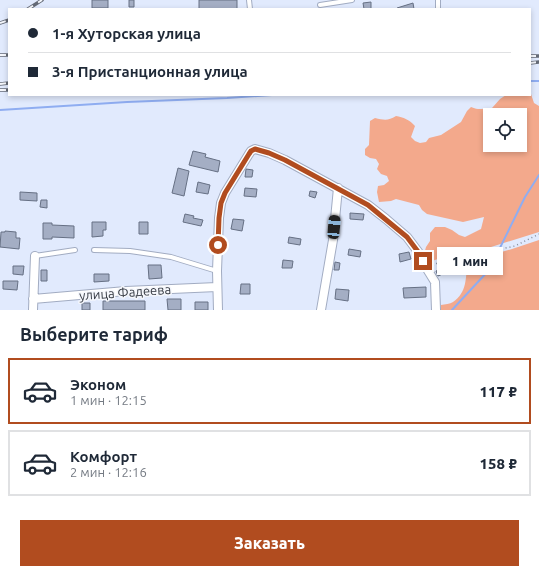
<!DOCTYPE html>
<html lang="ru">
<head>
<meta charset="utf-8">
<style>
  :root { --surface:#fff; --page:#f2f2f3; --text:#1f2937; --muted:#747a83; --line:#e0e1e3; --accent:#b14c1f }
  body { margin:0; font-family:Ubuntu,sans-serif; background:var(--page); color:var(--text); height:100vh; display:flex; flex-direction:column; font-size:15px; white-space:nowrap }
  * { box-sizing:border-box; margin:0 }
  p { font-size:13px; color:var(--muted) }
  .icon { flex:none; width:22px; height:22px; fill:none; stroke:currentColor; stroke-width:2; stroke-linecap:round; stroke-linejoin:round }
  .map { position:relative; height:310px; overflow:hidden }
  .panel { display:flex; flex-direction:column; background:var(--surface); flex:1 }
  .panel>* { flex:none }
  .guide { position:absolute; left:8px; top:8px; width:523px; height:88px; border-radius:0px; box-shadow:0 2px 6px #0003; display:grid; align-content:center; height:88px; padding:0 20px; background:var(--surface) }
  .controls { position:absolute; left:483px; top:108px; display:grid; gap:8px }
  .controls a { display:grid; place-items:center; width:44px; height:44px; border-radius:0px; background:var(--surface); box-shadow:0 2px 6px #0003; font-size:20px }
  .end { position:absolute; width:18px; height:18px; margin:-9px; border:5px solid #b14c1f; background:#fff; box-shadow:0 0 0 2px #fff }
  .from { border-radius:50% }
  .bubble { position:absolute; height:28px; border-radius:0px; background:var(--surface); box-shadow:0 2px 6px #0003; font-size:13px; font-weight:800; line-height:28px; text-align:center }
  .car { position:absolute; width:12px; height:24px; margin:-12px -6px; border-radius:5px; box-shadow:0 0 3px 1px #0007; background:linear-gradient(#222 24%,#8ab4d8 0 40%,#222 0 76%,#8ab4d8 0 86%,#222 0) }
  .guide b { display:flex; align-items:center; gap:14px; height:38px; font-size:15px }
  .guide b+b { border-top:1px solid var(--line) }
  .guide i { width:10px; height:10px; background:var(--text) }
  ul { padding:0; list-style:none }
  li { display:flex; align-items:center; gap:12px; height:66px; margin:0 8px 6px; padding:0 12px; border:2px solid var(--line); border-radius:0px }
  li div { flex:1 }
  li b { display:block; font-size:15px }
  li em { font-style:normal; font-weight:800 }
  li.current { border-color:var(--accent) }
  li>.icon { width:36px; height:36px; stroke-width:1.5 }
  h2 { padding:0 20px; font-size:18px; line-height:48px }
  .cta { display:flex; gap:8px; margin-top:auto; padding:8px 20px }
  .cta a { flex:1; height:46px; border-radius:0px; background:var(--accent); color:#fff; font-size:16px; font-weight:800; line-height:46px; text-align:center }
  .map>svg:first-child { display:block }
  .green { fill:#f3a98c; fill-rule:evenodd }
  .lines { fill:none; stroke-linecap:round; stroke-linejoin:round }
  .stream { stroke:#8fadf1; stroke-width:2 }
  .building { fill:#a4aec4; stroke:#667084 }
  .service-casing { stroke:#a2acc2; stroke-width:6 }
  .minor-casing { stroke:#a2acc2; stroke-width:10 }
  .path { stroke:#868d9b; stroke-width:1.5; stroke-dasharray:1 3; stroke-linecap:butt }
  .service { stroke:#fff; stroke-width:4 }
  .minor { stroke:#fff; stroke-width:8 }
  .rail-casing { stroke:#646a76; stroke-width:3.5 }
  .rail { stroke:#f5f7fc; stroke-width:2; stroke-dasharray:6; stroke-linecap:butt }
  .route { stroke:#b14c1f; stroke-width:5 }
  .labels { text-anchor:middle; stroke-width:3; stroke-linejoin:round; paint-order:stroke }
  .street-label { font-size:13px; fill:#353a43; stroke:#f5f7fc }
</style>
</head>
<body>
<div class="map">
<svg width="539" height="310" viewBox="0 0 539 310">
  <rect width="100%" height="100%" fill="#e1eafd"/>
  <path class="green" d="M 530,94 L 531,94 L 534,103 L 539,106 L 539,232 L 472,253 L 453,254 L 432,261 L 424,254 L 426,247 L 430,241 L 430,233 L 435,227 L 445,227 L 452,230 L 459,235 L 465,237 L 481,229 L 484,217 L 463,222 L 427,214 L 422,210 L 419,205 L 396,199 L 391,201 L 379,202 L 377,192 L 378,186 L 384,185 L 389,181 L 387,176 L 381,174 L 377,169 L 379,164 L 376,159 L 370,158 L 365,155 L 365,149 L 369,145 L 370,121 L 375,118 C 384,120 388,121 396,116 C 403,117 410,120 415,126 L 411,137 L 415,141 L 420,143 L 426,142 L 429,138 L 441,135 L 461,122 L 467,111 L 471,107 C 481,111 482,108 492,108 L 500,99 L 506,95 L 530,95 ZM 490,115 L 520,115 L 520,145 L 490,145 Z
    M 539,240 L 539,310 L 441,310 L 441,305 C 445,304 450,304 453,302 C 467,293 466,277 467,263 L 477,259 L 512,249 Z"/>
  <g class="lines">
    <path class="stream" d="M 530,81 L 539,81
      M 0,110 L 127,102 L 227,98 L 272,95
      M 452,310 L 489,270 L 525,197 L 539,175"/>
  </g>
  <path class="building" d="M 92,0 L 108,0 L 108,8 L 92,8 Z
    M 129,0 L 134,0 L 134,7 L 129,7 Z
    M 199,0 L 237,0 L 237,9 L 199,9 Z
    M 371,2 L 371,9 L 364,9 L 363,3 Z
    M 413,3 L 414,9 L 397,9 L 397,8 Z
    M 193,151 L 206,154 L 205,157 L 220,161 L 218,172 L 189,165 Z
    M 178,168 L 189,171 L 184,196 L 172,193 Z
    M 246,169 L 253,170 L 252,177 L 245,177 Z
    M 198,182 L 210,185 L 208,194 L 196,192 Z
    M 245,188 L 257,189 L 256,197 L 244,196 Z
    M 310,191 L 317,192 L 315,198 L 309,196 Z
    M 20,192 L 37,193 L 37,201 L 20,200 Z
    M 41,200 L 47,200 L 47,208 L 40,207 Z
    M 350,213 L 364,214 L 363,220 L 350,219 Z
    M 185,214 L 194,216 L 193,218 L 203,220 L 201,226 L 183,222 Z
    M 233,219 L 244,220 L 242,231 L 231,229 Z
    M 92,222 L 106,222 L 106,230 L 103,230 L 103,236 L 92,237 Z
    M 139,222 L 148,222 L 148,234 L 139,234 Z
    M 43,223 L 52,223 L 52,225 L 74,226 L 74,238 L 52,237 L 52,239 L 43,239 Z
    M 5,231 L 16,232 L 16,238 L 20,238 L 19,249 L 0,247 L 1,232 L 5,232 Z
    M 289,237 L 301,239 L 300,245 L 288,243 Z
    M 349,249 L 361,251 L 360,257 L 348,255 Z
    M 409,252 L 411,259 L 400,262 L 399,254 Z
    M 283,260 L 293,261 L 292,268 L 282,268 Z
    M 335,262 L 340,263 L 339,270 L 334,270 Z
    M 148,265 L 161,265 L 162,278 L 149,279 Z
    M 13,266 L 24,266 L 23,275 L 13,274 Z
    M 443,268 L 445,273 L 438,276 L 436,271 Z
    M 41,270 L 47,270 L 47,281 L 41,281 Z
    M 94,274 L 109,274 L 109,281 L 94,282 Z
    M 3,281 L 18,281 L 17,290 L 3,289 Z
    M 241,284 L 250,284 L 250,294 L 240,294 Z
    M 426,287 L 426,297 L 404,298 L 403,288 Z
    M 336,289 L 349,290 L 348,301 L 335,299 Z
    M 167,299 L 181,299 L 181,310 L 168,310 Z
    M 103,301 L 145,301 L 145,310 L 103,310 Z
    M 195,302 L 208,302 L 208,310 L 195,310 Z
    M 82,303 L 90,303 L 90,310 L 82,310 Z"/>
  <g class="lines">
    <g class="service-casing">
      <path id="service" d="M 249,0 L 250,9
        M 438,0 L 438,9
        M 320,5 L 352,0
        M 94,250 L 130,251 L 171,257 L 217,271
        M 35,256 L 75,250"/>
    </g>
    <g class="minor-casing">
      <path id="minor" d="M 33,299 L 126,291 L 217,287
        M 33,310 L 35,256
        M 218,310 L 217,271 L 219,218 L 221,203 L 225,193 L 249,154 L 251,151 L 255,149 L 269,153 L 285,160 L 368,205 L 386,219 L 407,237 L 419,253 L 427,269 L 435,282 L 436,310
        M 321,310 L 333,240 L 338,188"/>
    </g>
    <path class="path" d="M 433,266 L 445,258 L 465,257 L 515,246 L 539,234"/>
    <use href="#service" class="service"/>
    <use href="#minor" class="minor"/>
    <g class="rail-casing">
      <path id="rail" d="M 28,9 L 42,0
        M 0,23 L 9,20
        M 0,55 L 9,55
        M 530,56 L 539,56
        M 530,63 L 539,62
        M 0,84 L 9,83
        M 0,90 L 9,90"/>
    </g>
    <use href="#rail" class="rail"/>
  </g>
  <g class="lines">
    <path class="route" d="M 218,245 L 219,218 L 221,203 L 225,193 L 249,154 L 251,151 L 255,149 L 269,153 L 285,160 L 368,205 L 407,237 L 419,253 L 423,261"/>
  </g>
  <g class="labels">
    <g class="street-label">
      <text transform="translate(125 292) rotate(-4)" y="5">улица Фадеева</text>
    </g>
  </g>
</svg>
<div class="controls">
<a><svg class="icon" aria-label="locate" viewBox="0 0 24 24"><circle cx="12" cy="12" r="6"/><path d="M12 2v4M12 18v4M2 12h4M18 12h4"/></svg></a>
</div>
<i class="end from" style="left:218px;top:245px"></i>
<i class="end" style="left:423px;top:261px"></i>
<div class="bubble" style="left:437px;top:247px;width:66px">1 мин</div>
<i class="car" style="left:334px;top:227px;rotate:5deg"></i>
<div class="guide">
<b><i class="from"></i>1-я Хуторская улица</b>
<b><i></i>3-я Пристанционная улица</b>
</div>
</div>
<section class="panel">
<h2>Выберите тариф</h2>
<ul>
<li class="current"><svg class="icon" aria-label="car" viewBox="0 0 24 24"><path d="M5 17H2v-5l4-1 3-4h7l3 4 3 1v5h-3M9 17h6M6 11h13"/><circle cx="7" cy="17" r="2"/><circle cx="17" cy="17" r="2"/></svg><div><b>Эконом</b><p>1 мин · 12:15</p></div><em>117 ₽</em></li>
<li><svg class="icon" aria-label="car" viewBox="0 0 24 24"><path d="M5 17H2v-5l4-1 3-4h7l3 4 3 1v5h-3M9 17h6M6 11h13"/><circle cx="7" cy="17" r="2"/><circle cx="17" cy="17" r="2"/></svg><div><b>Комфорт</b><p>2 мин · 12:16</p></div><em>158 ₽</em></li>
</ul>
<div class="cta"><a>Заказать</a></div>
</section>
</body>
</html>
